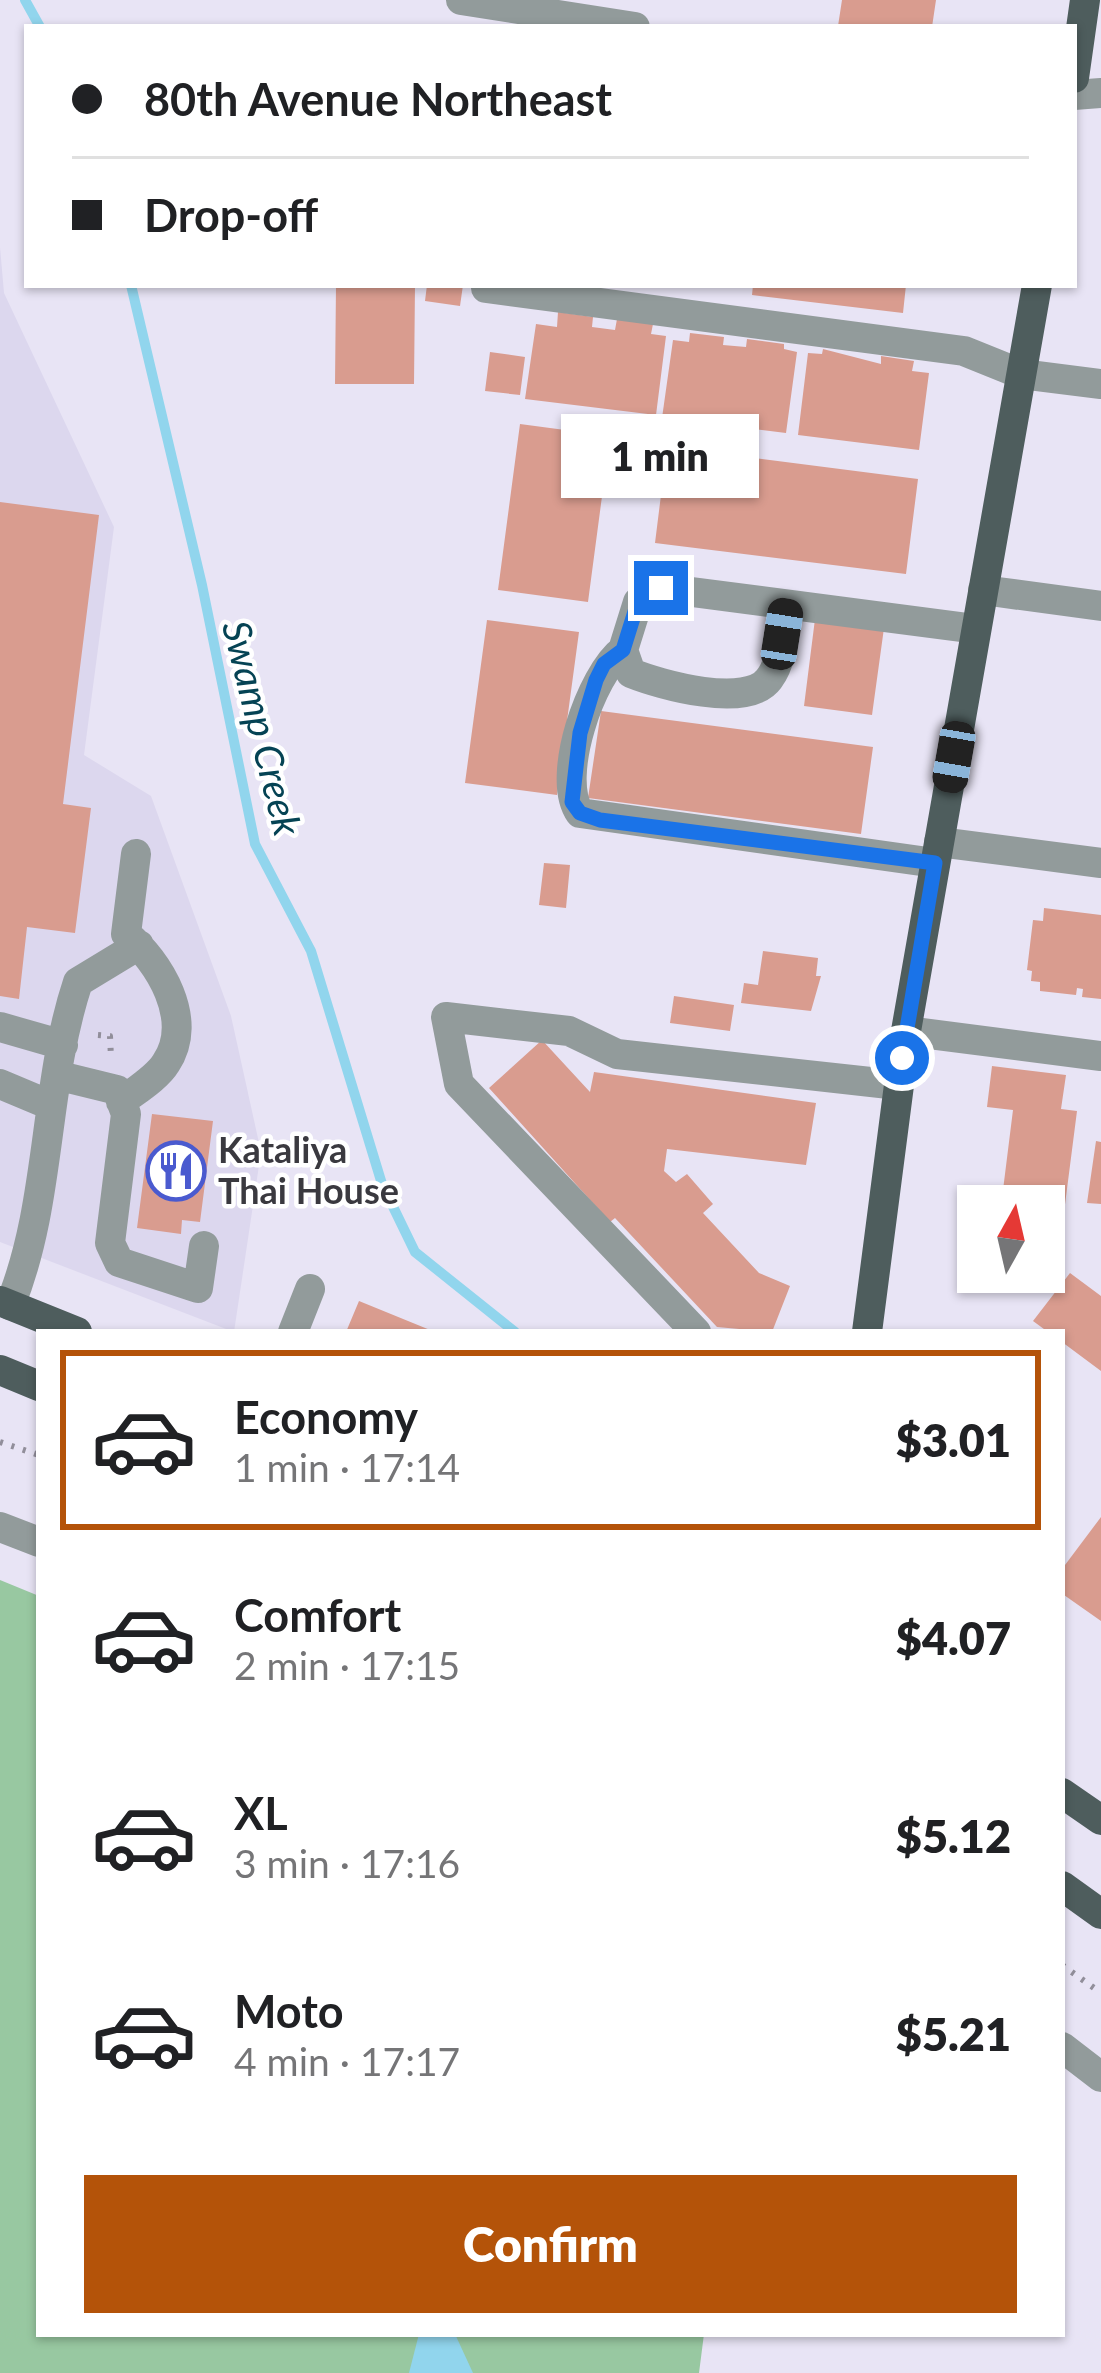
<!DOCTYPE html>
<html lang="en">
<head>
<meta charset="utf-8">
<style>
  :root { --surface:#fff; --page:#f6f6f6; --text:#202124; --muted:#757577; --line:#e0e0e0; --accent:#b45309 }
  body { margin:0; font-family:Lato,sans-serif; background:var(--page); color:var(--text); height:100vh; display:flex; flex-direction:column; font-size:45px; white-space:nowrap }
  * { box-sizing:border-box; margin:0 }
  p { font-size:39px; color:var(--muted) }
  .icon { flex:none; width:66px; height:66px; fill:none; stroke:currentColor; stroke-width:2; stroke-linecap:round; stroke-linejoin:round }
  .map { position:relative; flex:1; overflow:hidden }
  .sheet { position:absolute; left:36px; top:1329px; width:1029px; height:1008px; display:flex; flex-direction:column; background:var(--surface); border-radius:0px; box-shadow:0 3px 9px #0004 }
  .sheet>* { flex:none }
  .guide { position:absolute; left:24px; top:24px; width:1053px; height:264px; border-radius:0px; box-shadow:0 3px 9px #0004; display:grid; align-content:center; height:264px; padding:0 48px; background:var(--surface) }
  .needle { width:78px; rotate:8deg }
  .buttons { position:absolute; left:957px; top:1185px; display:grid; gap:24px }
  .buttons a { display:grid; place-items:center; width:108px; height:108px; border-radius:0px; background:var(--surface); box-shadow:0 3px 9px #0004; font-size:60px }
  .end { position:absolute; width:54px; height:54px; margin:-27px; border:15px solid #1a73e8; background:#fff; box-shadow:0 0 0 6px #fff }
  .from { border-radius:50% }
  .bubble { position:absolute; height:84px; border-radius:0px; background:var(--surface); box-shadow:0 3px 9px #0004; font-size:39px; font-weight:800; line-height:84px; text-align:center }
  .car { position:absolute; width:36px; height:72px; margin:-36px -18px; border-radius:15px; box-shadow:0 0 9px 3px #0007; background:linear-gradient(#222 24%,#8ab4d8 0 40%,#222 0 76%,#8ab4d8 0 86%,#222 0) }
  .guide b { display:flex; align-items:center; gap:42px; height:114px; font-size:45px }
  .guide b+b { border-top:3px solid var(--line) }
  .guide i { width:30px; height:30px; background:var(--text) }
  ul { padding:21px 0 0; list-style:none }
  li { display:flex; align-items:center; gap:36px; height:180px; margin:0 24px 18px; padding:0 24px; border:6px solid transparent; border-radius:0px }
  li div { flex:1 }
  li b { display:block; font-size:45px }
  li em { font-style:normal; font-weight:800 }
  li.on { border-color:var(--accent) }
  li>.icon { width:108px; height:108px; stroke-width:1.5 }
  .button { display:flex; gap:24px; margin-top:auto; padding:24px 48px }
  .button a { flex:1; height:138px; border-radius:0px; background:var(--accent); color:#fff; font-size:48px; font-weight:800; line-height:138px; text-align:center }
  .map>svg:first-child { display:block }
  .built { fill:#dcd7ee }
  .green { fill:#98c8a1 }
  .water { fill:#91d5ed }
  .lines { fill:none; stroke-linecap:round; stroke-linejoin:round }
  .stream { stroke:#91d5ed; stroke-width:10 }
  .building { fill:#d99c8f }
  .path { stroke:#918e9a; stroke-width:6; stroke-dasharray:3 9; stroke-linecap:butt }
  .minor { stroke:#929b9b; stroke-width:30 }
  .major { stroke:#4e5d5d; stroke-width:30 }
  .route { stroke:#1a73e8; stroke-width:15 }
  .labels { text-anchor:middle; stroke-width:9; stroke-linejoin:round; paint-order:stroke }
  .poi-label { font-size:36px; font-weight:bold; fill:#3a393f; stroke:#fff; text-anchor:start }
  .water-label { font-size:39px; font-style:italic; fill:#054354; stroke:#fff }
</style>
</head>
<body>
<div class="map">
<svg width="1101" height="2373" viewBox="0 0 1101 2373">
  <rect width="100%" height="100%" fill="#e8e4f5"/>
  <path class="built" d="M 0,247 L 4,293 L 114,527 L 84,755 L 151,796 L 231,1016 L 261,1152 L 234,1332 L 0,1242 Z"/>
  <path class="green" d="M 0,1580 L 39,1596 L 39,2334 L 704,2334 L 699,2373 L 0,2373 Z"/>
  <path class="water" d="M 419,2334 L 455,2334 L 473,2373 L 409,2373 Z"/>
  <g class="lines">
    <path class="stream" d="M 25,0 L 40,27
      M 131,285 L 202,585 L 255,844 L 311,951 L 382,1184 L 415,1252 L 515,1332"/>
  </g>
  <path class="building" d="M 842,0 L 936,0 L 932,27 L 838,26 Z
    M 336,285 L 415,285 L 414,384 L 335,384 Z
    M 427,285 L 463,285 L 460,306 L 425,301 Z
    M 753,285 L 906,285 L 903,313 L 752,295 Z
    M 558,312 L 593,317 L 592,327 L 615,330 L 617,319 L 653,324 L 651,334 L 666,336 L 656,415 L 525,399 L 536,324 L 557,327 Z
    M 690,333 L 724,337 L 723,345 L 746,347 L 747,339 L 784,344 L 784,349 L 797,352 L 786,433 L 662,418 L 673,340 L 689,342 Z
    M 823,349 L 881,364 L 881,356 L 914,361 L 912,371 L 929,373 L 919,450 L 798,435 L 808,353 L 822,354 Z
    M 490,352 L 525,357 L 520,395 L 485,391 Z
    M 520,424 L 610,436 L 588,602 L 498,590 Z
    M 667,447 L 918,479 L 906,574 L 655,543 Z
    M 0,502 L 99,515 L 63,804 L 91,808 L 75,933 L 27,927 L 19,999 L 0,996 Z
    M 815,619 L 884,628 L 872,715 L 804,706 Z
    M 487,620 L 579,632 L 557,795 L 465,783 Z
    M 601,711 L 873,747 L 861,834 L 588,798 Z
    M 544,863 L 570,865 L 566,908 L 539,905 Z
    M 1044,908 L 1101,915 L 1101,999 L 1082,997 L 1083,989 L 1077,988 L 1076,995 L 1040,991 L 1040,982 L 1031,981 L 1032,971 L 1027,970 L 1033,920 L 1043,921 Z
    M 763,951 L 818,958 L 816,976 L 821,976 L 811,1011 L 741,1003 L 744,983 L 758,985 Z
    M 674,996 L 734,1005 L 730,1031 L 670,1023 Z
    M 542,1040 L 590,1092 L 594,1072 L 816,1103 L 806,1165 L 667,1149 L 664,1171 L 676,1182 L 687,1174 L 713,1204 L 703,1213 L 759,1273 L 790,1286 L 772,1332 L 717,1327 L 615,1218 L 610,1222 L 489,1088 Z
    M 992,1066 L 1066,1075 L 1061,1109 L 1077,1111 L 1063,1220 L 1044,1218 L 1044,1206 L 1001,1206 L 1013,1110 L 987,1107 Z
    M 152,1114 L 213,1121 L 200,1222 L 182,1220 L 181,1234 L 137,1228 Z
    M 1096,1141 L 1101,1142 L 1101,1204 L 1087,1203 Z
    M 1070,1273 L 1101,1296 L 1101,1371 L 1062,1342 L 1062,1332 L 1048,1332 L 1033,1321 Z
    M 359,1301 L 435,1332 L 346,1332 Z
    M 1101,1517 L 1101,1621 L 1064,1595 L 1062,1580 L 1062,1569 Z"/>
  <g class="lines">
    <path class="path" d="M 98,1035 L 110,1036 L 111,1058
      M 0,1442 L 39,1455
      M 1062,1965 L 1101,1993"/>
    <path class="minor" d="M 461,0 L 635,27
      M 1074,95 L 1101,93
      M 486,288 L 964,351 L 1021,374 L 1101,384
      M 983,590 L 1101,606
      M 787,605 C 783,629 784,659 769,679 C 747,709 661,685 631,673 L 623,650 L 638,602 L 661,588 L 976,629
      M 623,650 C 591,674 555,778 580,813 L 935,863
      M 939,842 L 1101,863
      M 0,1027 L 63,1045
      M 906,1031 L 1101,1056
      M 60,1076 L 117,1090 L 126,1114 L 110,1243 L 119,1262 L 198,1288 L 204,1246
      M 0,1084 L 50,1105
      M 121,1102 C 135,1091 157,1078 166,1063 C 195,1020 159,961 126,934 L 136,854
      M 10,1305 C 52,1202 43,1087 78,982 L 139,945
      M 293,1332 L 310,1289
      M 696,1332 L 459,1084 L 446,1017 L 569,1031 L 617,1054 L 898,1085
      M 0,1527 L 39,1542
      M 1062,2047 L 1101,2077"/>
    <path class="major" d="M 1074,78 L 1085,0
      M 0,1301 L 77,1332
      M 867,1332 L 906,1031 L 1037,285
      M 0,1370 L 39,1386
      M 1062,1793 L 1101,1820
      M 1062,1886 L 1101,1914"/>
  </g>
  <g class="lines">
    <path class="route" d="M 661,588 L 638,602 L 623,650 L 604,664 L 596,680 L 580,733 L 572,802 L 580,813 L 600,820 L 935,863 L 902,1058"/>
  </g>
  <defs>
    <g id="restaurant-ring" transform="scale(3)"><circle r="9.5" fill="#fff" stroke="#4a5acf" stroke-width="1.5"/><path d="M-5-6h1v4h1v-4h1v4h1v-4h1v5L-1.5 .5V6h-2V.5L-5-1ZM5-6V6H3V1.5H1.5Q1.5-4 5-6Z" fill="#4a5acf"/></g>
  </defs>
  <g fill-rule="evenodd">
    <use href="#restaurant-ring" x="176" y="1171"/>
  </g>
  <g class="labels">
    <g class="poi-label">
      <text x="218" y="1163">Kataliya<tspan x="218" dy="41">Thai House</tspan></text>
    </g>
    <g class="water-label">
      <text transform="translate(262 728) rotate(76)" y="14">Swamp Creek</text>
    </g>
  </g>
</svg>
<div class="buttons">
<a><svg class="needle" viewBox="-14 -14 28 28"><path d="M0-13l5 13h-10z" fill="#e53935"/><path d="M0 13l5-13h-10z" fill="#757577"/></svg></a>
</div>
<i class="end from" style="left:902px;top:1058px"></i>
<i class="end" style="left:661px;top:588px"></i>
<div class="bubble" style="left:561px;top:414px;width:198px">1 min</div>
<i class="car" style="left:782px;top:634px;rotate:9deg"></i>
<i class="car" style="left:954px;top:757px;rotate:190deg"></i>
<div class="guide">
<b><i class="from"></i>80th Avenue Northeast</b>
<b><i></i>Drop-off</b>
</div>
<section class="sheet">
<ul>
<li class="on"><svg class="icon" aria-label="car" viewBox="0 0 24 24"><path d="M5 17H2v-5l4-1 3-4h7l3 4 3 1v5h-3M9 17h6M6 11h13"/><circle cx="7" cy="17" r="2"/><circle cx="17" cy="17" r="2"/></svg><div><b>Economy</b><p>1 min · 17:14</p></div><em>$3.01</em></li>
<li><svg class="icon" aria-label="car" viewBox="0 0 24 24"><path d="M5 17H2v-5l4-1 3-4h7l3 4 3 1v5h-3M9 17h6M6 11h13"/><circle cx="7" cy="17" r="2"/><circle cx="17" cy="17" r="2"/></svg><div><b>Comfort</b><p>2 min · 17:15</p></div><em>$4.07</em></li>
<li><svg class="icon" aria-label="car" viewBox="0 0 24 24"><path d="M5 17H2v-5l4-1 3-4h7l3 4 3 1v5h-3M9 17h6M6 11h13"/><circle cx="7" cy="17" r="2"/><circle cx="17" cy="17" r="2"/></svg><div><b>XL</b><p>3 min · 17:16</p></div><em>$5.12</em></li>
<li><svg class="icon" aria-label="car" viewBox="0 0 24 24"><path d="M5 17H2v-5l4-1 3-4h7l3 4 3 1v5h-3M9 17h6M6 11h13"/><circle cx="7" cy="17" r="2"/><circle cx="17" cy="17" r="2"/></svg><div><b>Moto</b><p>4 min · 17:17</p></div><em>$5.21</em></li>
</ul>
<div class="button"><a>Confirm</a></div>
</section>
</div>
</body>
</html>
